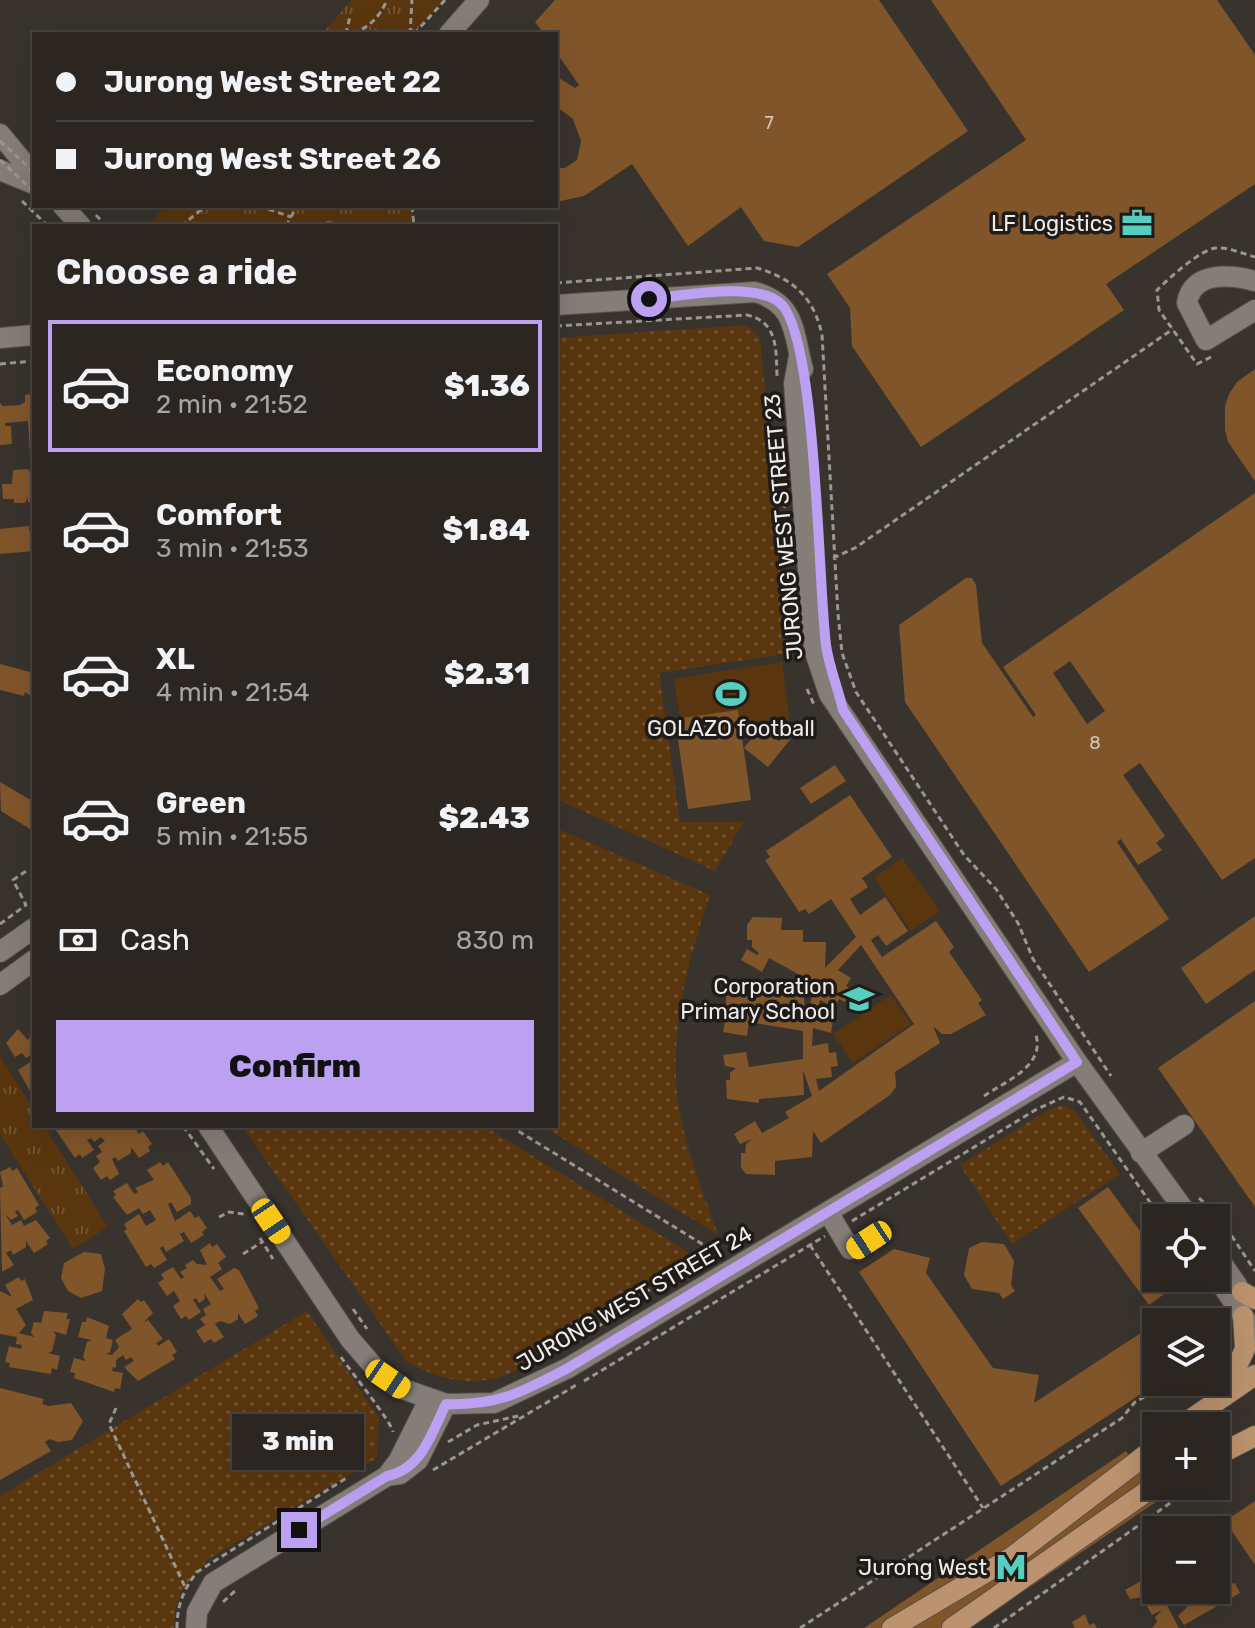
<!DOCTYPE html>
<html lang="en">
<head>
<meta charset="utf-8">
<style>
  :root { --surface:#2b2622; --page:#37322f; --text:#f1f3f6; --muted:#a6a5a5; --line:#474340; --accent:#bca0f2 }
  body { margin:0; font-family:Rubik,sans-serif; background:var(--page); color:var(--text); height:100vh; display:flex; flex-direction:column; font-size:30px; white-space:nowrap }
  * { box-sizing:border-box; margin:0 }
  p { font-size:26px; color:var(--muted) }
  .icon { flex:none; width:44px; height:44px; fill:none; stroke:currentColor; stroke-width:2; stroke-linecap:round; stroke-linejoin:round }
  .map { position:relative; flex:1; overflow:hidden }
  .panel { position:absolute; left:32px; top:224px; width:526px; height:904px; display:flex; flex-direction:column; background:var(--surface); border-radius:0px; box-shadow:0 8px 32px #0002,0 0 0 2px var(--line) }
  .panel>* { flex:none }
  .hud { position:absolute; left:32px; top:32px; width:526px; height:176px; border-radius:0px; box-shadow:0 8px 32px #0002,0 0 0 2px var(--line); display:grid; align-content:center; height:176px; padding:0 24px; background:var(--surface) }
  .fabs { position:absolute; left:1142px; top:1204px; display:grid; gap:16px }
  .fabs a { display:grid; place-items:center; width:88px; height:88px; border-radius:0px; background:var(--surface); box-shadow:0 8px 32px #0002,0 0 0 2px var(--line); font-size:40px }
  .end { position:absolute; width:36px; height:36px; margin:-18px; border:10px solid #bca0f2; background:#111; box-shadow:0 0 0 4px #111 }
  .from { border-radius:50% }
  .bubble { position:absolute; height:56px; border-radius:0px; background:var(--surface); box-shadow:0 8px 32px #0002,0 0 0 2px var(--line); font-size:26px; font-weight:800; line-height:56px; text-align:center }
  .car { position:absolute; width:24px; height:48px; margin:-24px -12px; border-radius:10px; box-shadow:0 0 6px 2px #0007; background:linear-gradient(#f5c518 24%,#345 0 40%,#f5c518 0 76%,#345 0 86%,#f5c518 0) }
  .hud b { display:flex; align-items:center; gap:28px; height:76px; font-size:30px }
  .hud b+b { border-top:2px solid var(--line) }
  .hud i { width:20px; height:20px; background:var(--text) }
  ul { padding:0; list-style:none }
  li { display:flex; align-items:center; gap:24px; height:132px; margin:0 16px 12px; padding:0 8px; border:4px solid transparent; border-radius:0px }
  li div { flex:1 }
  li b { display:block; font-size:30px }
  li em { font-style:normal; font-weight:800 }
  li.active { border-color:var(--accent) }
  li>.icon { width:72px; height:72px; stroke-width:1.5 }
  h2 { padding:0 24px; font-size:36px; line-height:96px }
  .pay { display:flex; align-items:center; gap:20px; height:88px; padding:0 24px; font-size:30px }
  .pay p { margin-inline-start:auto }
  .action { display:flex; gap:16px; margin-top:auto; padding:16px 24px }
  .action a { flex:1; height:92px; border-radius:0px; background:var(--accent); color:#111; font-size:32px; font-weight:800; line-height:92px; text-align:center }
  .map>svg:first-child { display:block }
  .grass { fill:url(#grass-dots) }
  .park { fill:url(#park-tufts) }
  .pitch { fill:#5a360e }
  .building { fill:#81552a; fill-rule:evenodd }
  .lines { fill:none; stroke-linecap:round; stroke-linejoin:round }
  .minor-casing { stroke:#56514d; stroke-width:22 }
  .major-casing { stroke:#56514d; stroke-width:22 }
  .path { stroke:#9b9692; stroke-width:3; stroke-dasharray:6 4; stroke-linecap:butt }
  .minor { stroke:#857e78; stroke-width:20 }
  .major { stroke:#bc936e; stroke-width:20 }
  .path-bridge { stroke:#9b9692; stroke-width:3; stroke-dasharray:6 4; stroke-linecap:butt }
  .route { stroke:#bca0f2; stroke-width:10 }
  .labels { text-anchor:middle; stroke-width:7; stroke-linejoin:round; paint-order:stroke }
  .number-label { font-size:18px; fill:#d4c6b8 }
  .poi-label { font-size:22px; fill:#efebe8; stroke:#1e1b19; text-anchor:end }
  .street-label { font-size:22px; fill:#efebe8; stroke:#1e1b19 }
</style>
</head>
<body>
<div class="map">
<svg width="1255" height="1628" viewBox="0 0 1255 1628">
  <defs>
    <pattern id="grass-dots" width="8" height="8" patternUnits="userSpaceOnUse" patternTransform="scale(2)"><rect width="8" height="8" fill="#5a360e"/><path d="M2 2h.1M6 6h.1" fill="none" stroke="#725331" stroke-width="1.8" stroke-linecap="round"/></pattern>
    <pattern id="park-tufts" width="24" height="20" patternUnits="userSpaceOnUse" patternTransform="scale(2)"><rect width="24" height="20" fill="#5a360e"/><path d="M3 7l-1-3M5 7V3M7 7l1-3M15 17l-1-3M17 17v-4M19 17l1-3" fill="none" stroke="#725331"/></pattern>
  </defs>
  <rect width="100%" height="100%" fill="#39332e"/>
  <path class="grass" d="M 747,325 L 760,338 L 790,653 L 659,673 L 680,822 L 744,822 L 715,871 L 556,799 L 556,338 Z
    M 556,828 L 710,895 C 688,960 669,1030 678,1100 C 684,1146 703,1191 718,1235 L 543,1126 L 556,1126 Z
    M 1064,1105 L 1074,1110 L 1120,1174 L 1012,1244 L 960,1165 L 1048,1110 Z
    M 242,1126 L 348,1126 L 367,1131 L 380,1126 L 484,1126 L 701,1260 C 670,1276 638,1290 608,1308 C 532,1352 503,1413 407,1362 Z
    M 307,1311 L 379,1418 L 377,1458 L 207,1560 L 183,1589 L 176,1606 L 174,1628 L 0,1628 L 0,1496 Z"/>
  <path class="park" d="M 352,0 L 444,0 L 413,34 L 321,34 Z
    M 166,206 L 412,206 L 414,226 L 148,226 Z
    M 0,1056 L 34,1110 L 34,1126 L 44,1126 L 108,1227 L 73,1249 L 0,1134 Z"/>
  <path class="pitch" d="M 782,662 L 790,724 L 748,728 L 737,737 L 691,717 L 680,718 L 674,679 Z
    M 902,858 L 940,911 L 911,931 L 874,878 Z
    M 891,995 L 911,1024 L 853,1063 L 833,1034 Z"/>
  <path class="building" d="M 555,0 L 879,0 L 968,131 L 798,247 L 764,241 L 741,207 L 688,246 L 632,164 L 584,196 L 556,202 L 556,168 L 565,168 L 577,160 L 581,141 L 573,119 L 556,106 L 556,76 L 575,88 L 579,85 L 556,52 L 556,34 L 544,34 L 535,22 Z
    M 931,0 L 1217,0 L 1255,55 L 1255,184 L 1106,284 L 1124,310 L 921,447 L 852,346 L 850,308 L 827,274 L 1026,140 Z
    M 1255,369 L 1255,481 L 1228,442 L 1225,430 L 1225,406 L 1229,394 L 1237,382 Z
    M 31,394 L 34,400 L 34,502 L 28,502 L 28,497 L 25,503 L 14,503 L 14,499 L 3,499 L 2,484 L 12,484 L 13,470 L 28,469 L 31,474 L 28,421 L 5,423 L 5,426 L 11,426 L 12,444 L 0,445 L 0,403 L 3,406 L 20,405 L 25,402 L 25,395 Z
    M 1255,493 L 1255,858 L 1222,880 L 1140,763 L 1123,775 L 1165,836 L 1156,843 L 1162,850 L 1138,865 L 1121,839 L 1117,842 L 1169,919 L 1089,972 L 905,702 L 899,625 L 966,578 L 972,578 L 976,585 L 982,643 L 1033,717 L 1036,715 L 1003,667 ZM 1070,661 L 1105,711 L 1087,724 L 1053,673 Z
    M 29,526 L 29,531 L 34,530 L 34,551 L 0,554 L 0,529 Z
    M 0,664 L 34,673 L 34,698 L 25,692 L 24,696 L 0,690 Z
    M 738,710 L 751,800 L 688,809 L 675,719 Z
    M 761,727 L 779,741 L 786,731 L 793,736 L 768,767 L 744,748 Z
    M 835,765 L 846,781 L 811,804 L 800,788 Z
    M 0,782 L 34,802 L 34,825 L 30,829 L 1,811 Z
    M 850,795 L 892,857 L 862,878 L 868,887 L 850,899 L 860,915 L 885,897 L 908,931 L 886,946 L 878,935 L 871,940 L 882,957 L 936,921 L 954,947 L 949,952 L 982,1000 L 978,1003 L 986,1015 L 951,1034 L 942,1034 L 933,1026 L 940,1043 L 895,1072 L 896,1087 L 890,1095 L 821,1143 L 813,1131 L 812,1157 L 775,1161 L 775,1175 L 746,1174 L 741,1168 L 741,1153 L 745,1153 L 746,1144 L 752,1139 L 740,1144 L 734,1134 L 755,1121 L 762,1133 L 789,1118 L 785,1112 L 812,1096 L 803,1070 L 804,1095 L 759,1099 L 759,1103 L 727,1099 L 726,1080 L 730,1080 L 730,1073 L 736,1068 L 725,1066 L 723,1055 L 746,1052 L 749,1067 L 803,1059 L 803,1031 L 749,1022 L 747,1036 L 723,1032 L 725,1021 L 737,1023 L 737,1020 L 731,1015 L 731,1009 L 726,1009 L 726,991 L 736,986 L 760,986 L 760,989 L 804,993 L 805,1020 L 816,984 L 769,958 L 762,972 L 741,960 L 747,949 L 757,955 L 759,953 L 752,947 L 752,940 L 747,940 L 747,925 L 753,917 L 782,918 L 781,930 L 803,930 L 803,942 L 826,942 L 825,968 L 856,937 L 831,899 L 809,914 L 805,909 L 799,912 L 765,860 L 770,857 L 766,851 ZM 861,945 L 914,1024 L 819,1091 L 816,1079 L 832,1077 L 831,1067 L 838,1066 L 836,1052 L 829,1053 L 828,1043 L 812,1046 L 813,1028 L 831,1033 L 833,1020 L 816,1016 L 820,1000 L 835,1008 L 839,999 L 845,1002 L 852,990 L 846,986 L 851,978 L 838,970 Z
    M 1255,916 L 1255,970 L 1206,1004 L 1181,968 Z
    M 1255,1001 L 1255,1207 L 1158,1068 Z
    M 18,1029 L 28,1040 L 34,1031 L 34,1057 L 32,1054 L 26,1058 L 22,1053 L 15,1057 L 6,1043 Z
    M 33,1060 L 34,1062 L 34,1098 L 18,1070 Z
    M 53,1126 L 134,1126 L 139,1134 L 143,1131 L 152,1144 L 148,1147 L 150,1151 L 139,1158 L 131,1147 L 131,1153 L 118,1161 L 115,1157 L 112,1159 L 119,1174 L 110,1180 L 107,1176 L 101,1180 L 93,1168 L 100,1162 L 96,1156 L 102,1152 L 98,1146 L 105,1141 L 101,1137 L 94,1142 L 91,1138 L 87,1140 L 94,1150 L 82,1158 L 80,1154 L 75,1158 Z
    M 160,1162 L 163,1166 L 168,1162 L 191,1198 L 191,1204 L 177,1212 L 171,1202 L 168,1204 L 175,1221 L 190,1211 L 195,1218 L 199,1216 L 207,1228 L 202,1232 L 204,1235 L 191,1243 L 184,1232 L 180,1234 L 184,1241 L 166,1252 L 163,1246 L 160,1248 L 167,1260 L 154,1268 L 151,1264 L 146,1267 L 124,1231 L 127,1229 L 124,1224 L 139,1214 L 146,1226 L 156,1220 L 150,1210 L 143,1214 L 139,1208 L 127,1215 L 113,1197 L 116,1195 L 113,1191 L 127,1183 L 134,1194 L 138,1192 L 135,1188 L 154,1180 L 147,1170 Z
    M 10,1167 L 12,1171 L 17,1168 L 39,1205 L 35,1208 L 37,1212 L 24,1220 L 18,1210 L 15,1212 L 18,1216 L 11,1220 L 5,1214 L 12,1225 L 21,1220 L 24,1226 L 36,1220 L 50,1238 L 46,1241 L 48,1244 L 34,1253 L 26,1241 L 26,1247 L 13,1255 L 11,1250 L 6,1253 L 14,1265 L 2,1272 L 0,1188 L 3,1186 L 0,1172 Z
    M 1108,1187 L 1156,1253 L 1156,1278 L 1174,1278 L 1178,1284 L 1149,1305 L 1078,1208 Z
    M 982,1242 L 1004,1244 L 1014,1261 L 1011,1285 L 1015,1291 L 1003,1299 L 999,1293 L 972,1289 L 964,1275 L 969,1248 Z
    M 210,1243 L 212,1247 L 217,1244 L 226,1257 L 218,1263 L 222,1269 L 210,1277 L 220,1291 L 224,1289 L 217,1279 L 234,1268 L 239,1270 L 259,1308 L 255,1311 L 258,1316 L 245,1324 L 238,1313 L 238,1319 L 230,1324 L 220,1321 L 215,1324 L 224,1337 L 214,1343 L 211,1339 L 204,1343 L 196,1331 L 205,1325 L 200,1319 L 206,1315 L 203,1309 L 211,1304 L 204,1293 L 205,1299 L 199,1303 L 196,1298 L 193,1300 L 201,1312 L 189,1320 L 186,1316 L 181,1319 L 173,1306 L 180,1301 L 174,1291 L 167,1296 L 158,1283 L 164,1279 L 161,1274 L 173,1267 L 181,1279 L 184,1277 L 180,1272 L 187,1268 L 185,1265 L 193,1260 L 197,1264 L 207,1265 L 200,1250 Z
    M 894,1249 L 930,1258 L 926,1273 L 993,1368 L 1039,1375 L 1034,1403 L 1156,1323 L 1156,1384 L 1001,1486 L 859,1272 Z
    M 84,1252 L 101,1254 L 105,1269 L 102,1291 L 81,1298 L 68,1291 L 61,1278 L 64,1263 Z
    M 19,1277 L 21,1281 L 25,1279 L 33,1300 L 16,1309 L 26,1325 L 19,1333 L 34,1337 L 31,1333 L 34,1322 L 41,1323 L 44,1311 L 68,1313 L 66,1319 L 70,1319 L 66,1335 L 53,1331 L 56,1335 L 52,1351 L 48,1353 L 60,1356 L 57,1370 L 52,1368 L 51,1374 L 9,1367 L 10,1363 L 5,1362 L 9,1346 L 21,1349 L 22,1345 L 16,1344 L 17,1337 L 0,1334 L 0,1291 L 12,1297 L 5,1285 Z
    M 138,1299 L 141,1302 L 144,1300 L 153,1313 L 143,1323 L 148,1320 L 163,1339 L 156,1343 L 158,1346 L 169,1339 L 177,1352 L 172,1355 L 175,1359 L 138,1381 L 124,1367 L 134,1361 L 131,1357 L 126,1360 L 123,1355 L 116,1360 L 116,1368 L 113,1367 L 112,1371 L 123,1373 L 120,1389 L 115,1388 L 114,1392 L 74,1378 L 75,1373 L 70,1372 L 74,1358 L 86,1361 L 83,1357 L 87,1342 L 92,1340 L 78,1337 L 82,1322 L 86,1322 L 87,1317 L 109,1326 L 106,1338 L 113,1340 L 110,1352 L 106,1354 L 112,1355 L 119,1347 L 115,1340 L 132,1329 L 122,1314 Z
    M 0,1388 L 44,1399 L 42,1404 L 49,1406 L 71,1403 L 83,1421 L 72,1440 L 58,1442 L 50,1439 L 45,1442 L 51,1451 L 0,1480 Z
    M 1126,1451 L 1159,1500 L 969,1628 L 864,1628 Z
    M 1255,1501 L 1255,1565 L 1225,1521 Z
    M 1150,1576 L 1162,1598 L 1176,1590 L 1216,1590 L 1216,1584 L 1219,1588 L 1235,1583 L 1240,1593 L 1184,1625 L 1178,1616 L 1189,1605 L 1182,1592 L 1165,1602 L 1179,1628 L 1152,1628 L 1157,1622 L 1155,1617 L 1162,1610 L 1152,1615 L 1142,1597 L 1130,1599 L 1125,1590 Z
    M 1085,1614 L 1089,1625 L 1094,1623 L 1097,1628 L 1075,1628 L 1072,1622 Z"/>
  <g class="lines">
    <g class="minor-casing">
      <path id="minor" d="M 449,34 L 479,0
        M 0,134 L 34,175
        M 0,170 L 34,184
        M 63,206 L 81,226
        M 1255,281 C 1232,275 1192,270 1187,303 L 1206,340 L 1255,310
        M 556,305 L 755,292 C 797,304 793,334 803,369
        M 0,338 L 34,335
        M 799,356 L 794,384 L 814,649 L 829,694 L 1077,1062 L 1190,1218
        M 0,952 L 34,928
        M 0,985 L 34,960
        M 208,1126 L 350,1339 L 375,1368 L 403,1389 L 446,1404 L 494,1403 L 568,1368 L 1077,1062
        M 1141,1153 L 1184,1125
        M 828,1212 L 850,1249 L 869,1240
        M 1216,1255 L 1237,1285
        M 1216,1276 L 1255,1334
        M 387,1476 L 399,1460 L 429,1400
        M 196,1628 L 197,1612 L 213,1583 L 387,1476 L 400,1474 L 418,1460 L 446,1404"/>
    </g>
    <g class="major-casing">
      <path id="major" d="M 1242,1292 L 1255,1299
        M 1226,1390 L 1245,1349 L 1243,1316
        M 1181,1426 L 1255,1375
        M 1216,1456 L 1255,1436
        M 892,1628 L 1012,1557 L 1156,1447
        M 952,1628 L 1156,1485"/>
    </g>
    <path class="path" d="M 346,34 L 350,16
      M 353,34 C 370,26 379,18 387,0
      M 410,34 L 412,0
      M 414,34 L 445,0
      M 22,201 L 48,226
      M 259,206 L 291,217
      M 412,206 L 414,226
      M 96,215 L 106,226
      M 126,223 L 129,226
      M 326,223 L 335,223 L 335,226
      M 181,226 L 206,206
      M 286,226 L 297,206
      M 556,283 L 757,268 C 793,279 814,297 822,335 L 838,614 L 842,653 L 856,692 L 964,855 L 996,889 L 1018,923 L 1033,959 L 1111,1076
      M 556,326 L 747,315 C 778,322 776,349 777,376
      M 1211,357 L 1197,364 L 1159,310 L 1157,290 C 1168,279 1201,249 1216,248 C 1229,247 1243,254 1255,257
      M 0,364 L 34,361
      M 783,492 L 785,509
      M 833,558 L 855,548 L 1173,329
      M 807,689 L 815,707
      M 0,924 L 26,905 L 13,880 L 29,869
      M 984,1096 C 1006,1081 1045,1066 1036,1035
      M 183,1126 L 214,1169
      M 510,1126 L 720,1255
      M 1199,1198 L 1219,1217 L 1255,1271
      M 219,1217 L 229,1212 L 244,1214
      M 852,1221 L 1037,1109 L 1064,1097 L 1080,1102 L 1161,1218
      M 260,1238 L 273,1259
      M 810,1245 L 983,1508
      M 243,1254 L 262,1242
      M 353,1309 L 367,1329
      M 554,1353 L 610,1319 L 618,1307 L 653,1288 L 663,1288 L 713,1258
      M 341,1357 C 351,1372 391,1421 393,1432
      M 584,1381 L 825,1236
      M 116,1408 L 109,1424 L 185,1587
      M 448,1442 L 477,1425 L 518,1416
      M 433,1470 L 578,1384
      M 223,1602 L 235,1591
      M 177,1628 C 177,1606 183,1590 197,1572 L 348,1477
      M 800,1628 L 1122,1418 L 1135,1402 L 1172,1382
      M 994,1628 L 1194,1486"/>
    <use href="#minor" class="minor"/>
    <use href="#major" class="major"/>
    <path class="path-bridge" d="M 0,141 L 34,172
      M 0,160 L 34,192"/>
  </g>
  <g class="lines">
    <path class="route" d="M 299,1530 L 387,1476 C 422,1469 431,1434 446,1404 C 498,1406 522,1392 568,1368 L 1077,1062 L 843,710 C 838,688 829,667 826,645 C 818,585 817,334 780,303 C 754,281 682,296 649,299"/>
  </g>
  <defs>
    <g id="office-bare" transform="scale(2.4)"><path d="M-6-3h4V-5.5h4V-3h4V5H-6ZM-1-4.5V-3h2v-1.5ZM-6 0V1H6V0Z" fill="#58cec0" stroke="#1e1b19" stroke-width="2.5" paint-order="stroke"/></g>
    <g id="stadium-bare" transform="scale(2.4)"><path d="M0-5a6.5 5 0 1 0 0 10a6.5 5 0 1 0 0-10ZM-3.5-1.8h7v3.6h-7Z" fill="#58cec0" stroke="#1e1b19" stroke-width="2.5" paint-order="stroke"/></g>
    <g id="school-bare" transform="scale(2.4)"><path d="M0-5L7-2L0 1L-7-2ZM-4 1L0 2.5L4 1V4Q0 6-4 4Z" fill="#58cec0" stroke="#1e1b19" stroke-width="2.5" paint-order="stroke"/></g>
    <g id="metro-bare" transform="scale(2.4)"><path d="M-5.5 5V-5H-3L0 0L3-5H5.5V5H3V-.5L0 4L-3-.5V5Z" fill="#58cec0" stroke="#1e1b19" stroke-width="2.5" paint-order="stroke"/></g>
  </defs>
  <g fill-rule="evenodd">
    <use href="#office-bare" x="1137" y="223"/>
    <use href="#stadium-bare" x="731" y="694"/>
    <use href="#school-bare" x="859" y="999"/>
    <use href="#metro-bare" x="1011" y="1567"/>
  </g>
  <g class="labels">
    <g class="number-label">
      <text x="769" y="129">7</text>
      <text x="1095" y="749">8</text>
    </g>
    <g class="poi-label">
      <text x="1113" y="231">LF Logistics</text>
      <text x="731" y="736" text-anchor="middle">GOLAZO football</text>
      <text x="835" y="994">Corporation<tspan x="835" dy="25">Primary School</tspan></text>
      <text x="987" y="1575">Jurong West</text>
    </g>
    <g class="street-label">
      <text transform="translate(783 527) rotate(-95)" y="8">JURONG WEST STREET 23</text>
      <text transform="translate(634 1298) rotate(-30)" y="8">JURONG WEST STREET 24</text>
    </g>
  </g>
</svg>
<div class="fabs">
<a><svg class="icon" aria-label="locate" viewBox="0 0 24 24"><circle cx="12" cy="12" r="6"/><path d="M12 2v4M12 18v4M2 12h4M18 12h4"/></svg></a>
<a><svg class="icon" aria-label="layers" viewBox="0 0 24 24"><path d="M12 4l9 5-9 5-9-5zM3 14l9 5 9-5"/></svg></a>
<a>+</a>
<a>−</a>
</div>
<i class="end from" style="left:649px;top:299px"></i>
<i class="end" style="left:299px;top:1530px"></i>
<div class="bubble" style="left:232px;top:1414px;width:132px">3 min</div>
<i class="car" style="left:271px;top:1221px;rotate:146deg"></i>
<i class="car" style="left:869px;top:1240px;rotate:237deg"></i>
<i class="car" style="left:388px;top:1379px;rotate:124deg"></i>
<div class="hud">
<b><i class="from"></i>Jurong West Street 22</b>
<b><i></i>Jurong West Street 26</b>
</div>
<section class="panel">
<h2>Choose a ride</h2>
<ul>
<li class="active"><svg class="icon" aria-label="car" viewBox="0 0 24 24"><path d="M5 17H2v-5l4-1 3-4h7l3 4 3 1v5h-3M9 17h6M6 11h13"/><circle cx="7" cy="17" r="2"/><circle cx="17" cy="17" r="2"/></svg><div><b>Economy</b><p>2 min · 21:52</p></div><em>$1.36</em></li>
<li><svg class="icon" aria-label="car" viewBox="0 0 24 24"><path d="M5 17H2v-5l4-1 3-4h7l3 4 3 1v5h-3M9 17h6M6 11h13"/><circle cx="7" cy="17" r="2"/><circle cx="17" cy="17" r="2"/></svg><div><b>Comfort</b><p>3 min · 21:53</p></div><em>$1.84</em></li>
<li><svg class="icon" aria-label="car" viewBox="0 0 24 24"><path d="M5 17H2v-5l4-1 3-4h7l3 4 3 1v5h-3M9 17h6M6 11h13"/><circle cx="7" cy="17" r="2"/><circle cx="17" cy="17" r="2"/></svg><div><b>XL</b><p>4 min · 21:54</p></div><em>$2.31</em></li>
<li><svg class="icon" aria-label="car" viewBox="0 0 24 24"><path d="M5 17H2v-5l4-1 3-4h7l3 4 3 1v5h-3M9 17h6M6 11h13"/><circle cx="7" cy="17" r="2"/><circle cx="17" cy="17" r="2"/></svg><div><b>Green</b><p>5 min · 21:55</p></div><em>$2.43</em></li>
</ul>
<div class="pay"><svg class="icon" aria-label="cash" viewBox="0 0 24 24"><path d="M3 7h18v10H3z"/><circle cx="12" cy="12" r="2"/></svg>Cash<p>830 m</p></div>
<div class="action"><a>Confirm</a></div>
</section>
</div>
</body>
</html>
